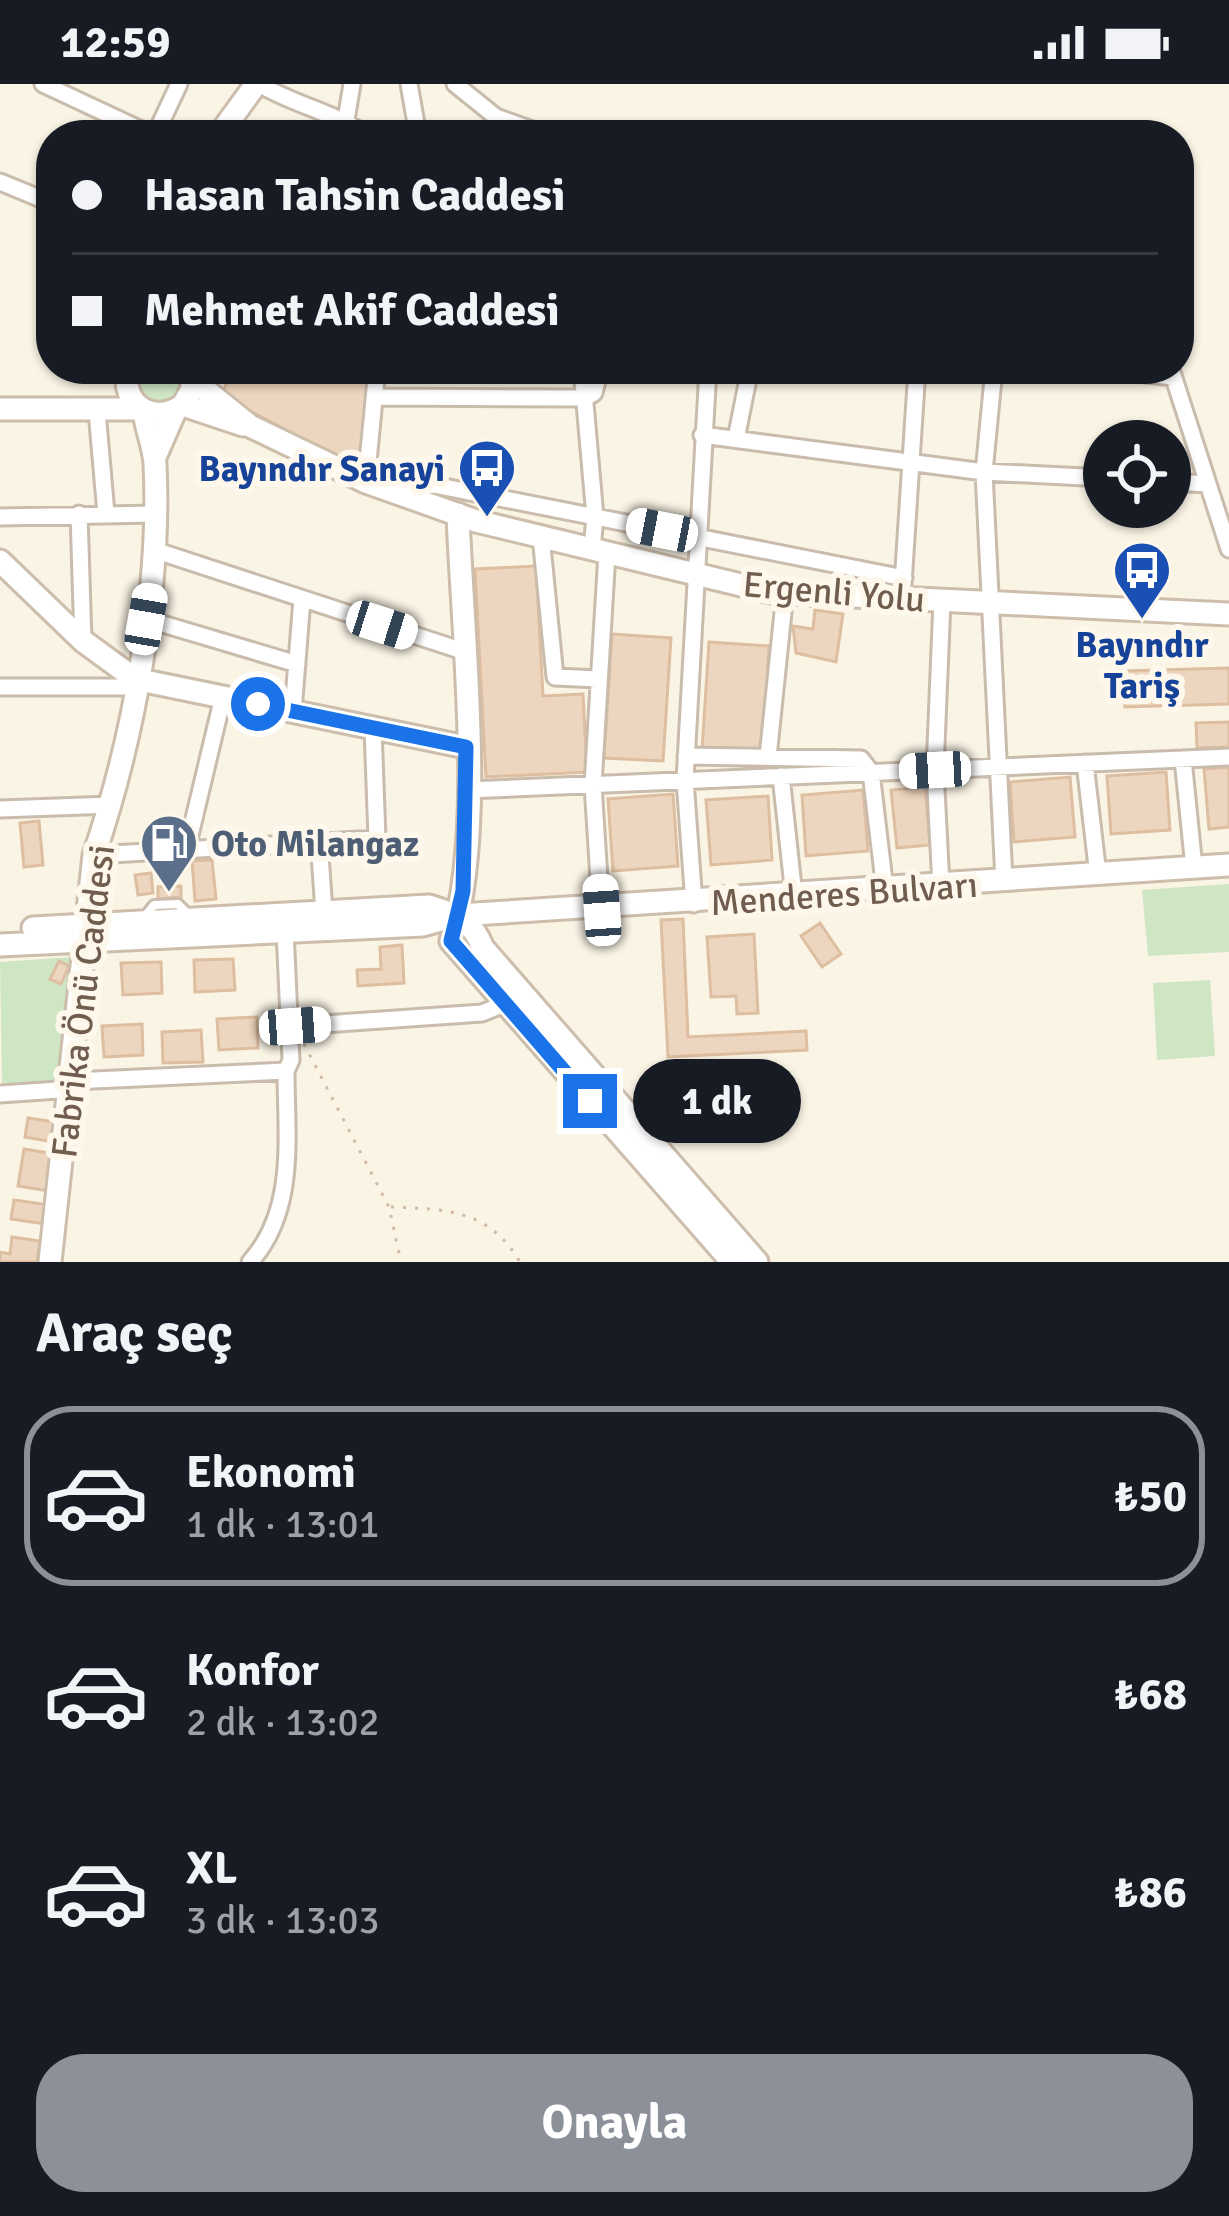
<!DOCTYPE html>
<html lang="tr">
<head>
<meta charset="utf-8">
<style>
  :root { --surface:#171b24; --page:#20242c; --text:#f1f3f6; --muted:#9ea1a6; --line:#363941; --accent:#8c9099 }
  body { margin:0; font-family:Signika,sans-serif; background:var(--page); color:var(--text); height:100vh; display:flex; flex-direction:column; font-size:45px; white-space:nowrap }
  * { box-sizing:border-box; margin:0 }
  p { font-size:39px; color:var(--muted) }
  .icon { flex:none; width:66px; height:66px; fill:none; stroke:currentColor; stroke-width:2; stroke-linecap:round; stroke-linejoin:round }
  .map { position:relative; height:1178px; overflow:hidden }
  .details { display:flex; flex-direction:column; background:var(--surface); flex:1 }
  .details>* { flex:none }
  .top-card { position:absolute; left:36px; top:36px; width:1158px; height:264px; border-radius:48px; box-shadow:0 3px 9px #0004; display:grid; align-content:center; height:264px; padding:0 36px; background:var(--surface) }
  .fabs { position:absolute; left:1083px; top:336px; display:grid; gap:24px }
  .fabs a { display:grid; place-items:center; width:108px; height:108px; border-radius:50%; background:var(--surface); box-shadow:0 3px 9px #0004; font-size:60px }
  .end { position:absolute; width:54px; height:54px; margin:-27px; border:15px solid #1a73e8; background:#fff; box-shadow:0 0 0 6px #fff }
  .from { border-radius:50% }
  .bubble { position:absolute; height:84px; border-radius:42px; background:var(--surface); box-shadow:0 3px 9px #0004; font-size:39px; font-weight:700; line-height:84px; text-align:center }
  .car { position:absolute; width:36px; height:72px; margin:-36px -18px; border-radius:15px; box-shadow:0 0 9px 3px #0007; background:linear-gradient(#fff 24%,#345 0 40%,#fff 0 76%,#345 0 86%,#fff 0) }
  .top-card b { display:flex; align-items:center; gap:42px; height:114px; font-size:45px }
  .top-card b+b { border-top:3px solid var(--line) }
  .top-card i { width:30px; height:30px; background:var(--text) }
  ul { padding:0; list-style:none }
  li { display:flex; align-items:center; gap:36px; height:180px; margin:0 24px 18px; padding:0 12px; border:6px solid transparent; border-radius:48px }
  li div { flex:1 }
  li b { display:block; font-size:45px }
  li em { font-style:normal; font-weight:700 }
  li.current { border-color:var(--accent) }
  li>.icon { width:108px; height:108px; stroke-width:1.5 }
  h2 { padding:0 36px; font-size:54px; line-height:144px }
  .primary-button { display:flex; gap:24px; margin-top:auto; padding:24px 36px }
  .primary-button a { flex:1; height:138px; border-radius:48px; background:var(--accent); color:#fff; font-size:48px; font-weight:700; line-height:138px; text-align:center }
  .status { display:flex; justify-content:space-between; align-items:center; height:84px; padding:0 60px; background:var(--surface); direction:ltr }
  .status svg { height:33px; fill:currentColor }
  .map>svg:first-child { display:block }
  .green { fill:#cfe6c5 }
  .building { fill:#edd6bf; stroke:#debea1; stroke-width:3 }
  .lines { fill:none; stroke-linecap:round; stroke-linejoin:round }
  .lane-casing { stroke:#cabcac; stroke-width:14 }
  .street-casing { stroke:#cabcac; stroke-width:21 }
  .secondary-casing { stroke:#cdbdab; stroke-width:27 }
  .path { stroke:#d1b9a2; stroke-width:3; stroke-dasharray:3 9; stroke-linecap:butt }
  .lane { stroke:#fff; stroke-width:8 }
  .street { stroke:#fff; stroke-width:15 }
  .secondary { stroke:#fff; stroke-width:21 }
  .route { stroke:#1a73e8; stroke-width:15 }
  .labels { text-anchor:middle; stroke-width:12; stroke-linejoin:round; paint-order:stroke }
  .transit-label { font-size:36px; font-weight:bold; fill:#164399; stroke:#fdf8eb; text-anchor:end }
  .street-label { font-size:36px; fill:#705d4d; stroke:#fdf8eb }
  .service-label { font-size:36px; font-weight:bold; fill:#4e5e75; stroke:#fdf8eb; text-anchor:start }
</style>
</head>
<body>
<div class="status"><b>12:59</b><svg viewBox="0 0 49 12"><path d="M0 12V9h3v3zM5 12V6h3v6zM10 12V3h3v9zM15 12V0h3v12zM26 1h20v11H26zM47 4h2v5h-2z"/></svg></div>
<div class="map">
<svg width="1229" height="1178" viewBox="0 0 1229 1178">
  <rect width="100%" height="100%" fill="#faf4e5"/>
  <path class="green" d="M 136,285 L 184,285 L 182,310 L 161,323 L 138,312 Z
    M 1229,800 L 1229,868 L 1148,872 L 1142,806 Z
    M 72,873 L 67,986 L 57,998 L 2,999 L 0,878 Z
    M 1210,896 L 1215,972 L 1157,976 L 1153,899 Z"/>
  <path class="building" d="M 231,285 L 373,285 L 361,386 L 222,312 Z
    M 536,482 L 543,612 L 583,610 L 587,688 L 486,693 L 475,485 Z
    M 815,526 L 843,530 L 836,578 L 796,569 L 793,542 L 813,545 Z
    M 612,550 L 671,554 L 663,677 L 604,674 Z
    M 709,558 L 769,562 L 763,669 L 702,666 Z
    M 1229,584 L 1229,620 L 1125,623 L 1124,587 Z
    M 1229,638 L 1229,663 L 1197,664 L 1196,639 Z
    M 1229,683 L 1229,743 L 1209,745 L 1204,685 Z
    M 1166,688 L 1170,746 L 1111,750 L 1107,692 Z
    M 1070,693 L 1075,753 L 1014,758 L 1010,698 Z
    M 925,703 L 930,761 L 897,764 L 891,706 Z
    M 863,706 L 868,767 L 806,772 L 802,711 Z
    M 673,710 L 678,782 L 613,787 L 608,715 Z
    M 768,712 L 772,776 L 711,781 L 706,716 Z
    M 39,737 L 43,781 L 24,783 L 20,739 Z
    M 212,776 L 216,815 L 195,817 L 192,777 Z
    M 151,789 L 153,809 L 138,811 L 135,791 Z
    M 181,802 L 181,813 L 158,815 L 158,803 Z
    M 683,835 L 688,953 L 806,947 L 807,966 L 668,973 L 661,836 Z
    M 820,839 L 841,870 L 822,883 L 801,852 Z
    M 754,850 L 758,929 L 737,930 L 736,912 L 711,913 L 707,853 Z
    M 402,861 L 404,899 L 358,902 L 357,886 L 381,885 L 380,863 Z
    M 233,875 L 235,906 L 195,908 L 194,876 Z
    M 59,877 L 69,882 L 61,900 L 50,895 Z
    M 161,878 L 162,909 L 123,911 L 121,879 Z
    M 257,933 L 258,964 L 219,966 L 217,935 Z
    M 142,940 L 143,971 L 104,973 L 102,942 Z
    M 201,946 L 203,978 L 163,979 L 162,948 Z
    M 28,1034 L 62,1039 L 59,1059 L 25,1053 Z
    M 24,1065 L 55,1070 L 49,1107 L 18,1102 Z
    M 14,1116 L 49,1121 L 46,1140 L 11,1135 Z
    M 12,1153 L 40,1157 L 37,1178 L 0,1178 L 0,1168 L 10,1170 Z"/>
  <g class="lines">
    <g class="lane-casing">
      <path id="lane" d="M 145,832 L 154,821 L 178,820 L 187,829"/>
    </g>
    <g class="street-casing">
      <path id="street" d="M 43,0 L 152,51
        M 259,0 C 294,21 334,28 366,51
        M 409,0 L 418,51
        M 455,0 L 496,33 L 546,51
        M 346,36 L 352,0
        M 155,51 L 179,0
        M 0,98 L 51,119
        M 582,285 L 595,433 L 592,465
        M 994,285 L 984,388 L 1004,797
        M 1103,285 L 1173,293
        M 1171,285 L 1229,465
        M 377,313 L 586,314 L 594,309 L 600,285
        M 97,327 L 106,430
        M 702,351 L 984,388 L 1104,394
        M 736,355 L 750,285
        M 366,398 L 377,285
        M 1170,398 L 1208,400
        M 404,411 L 413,403 L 434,401 L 904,494
        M 79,430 L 83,557
        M 0,433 L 155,430
        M 541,452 L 555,593 L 599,595
        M 154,466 L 463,567
        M 903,500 L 917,285
        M 146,535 L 297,580
        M 0,603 L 134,603
        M 293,627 L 302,515
        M 686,672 L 861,675 L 871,688 L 885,806
        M 768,673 L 785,509
        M 1183,675 L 1194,784
        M 1085,679 L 1098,791
        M 781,692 L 794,812
        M 467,706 L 1229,673
        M 0,725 L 112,721
        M 319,756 L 324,828
        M 186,768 L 223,613
        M 94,771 L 377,755 L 373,644
        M 941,802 L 935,686 L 942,517
        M 694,820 L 685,696 L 708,285
        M 601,826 L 593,701 L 607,469
        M 295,942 L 482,929 L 504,920
        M 73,997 L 286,987
        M 0,1010 L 72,1005
        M 250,1178 C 297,1126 286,1053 286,987 L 291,976 L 285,847"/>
    </g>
    <g class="secondary-casing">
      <path id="secondary" d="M 219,51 L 256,0
        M 128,285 C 120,320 153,342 183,321 L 192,305 L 191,285
        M 193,296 L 250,342 L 366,398 L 476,437 L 770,508 L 1229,530
        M 183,321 L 243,341
        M 0,325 L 139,325
        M 155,373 L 175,327
        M 458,430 C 462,550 486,746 451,857 L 732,1178
        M 0,477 L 83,557 L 135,595 L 466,663
        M 33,844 L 429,822 C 458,831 472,836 483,864 L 757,1178
        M 0,861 L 423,841 L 459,831 L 1229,781
        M 50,1178 L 94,771 C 134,654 161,504 155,380 C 154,363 146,345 144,327"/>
    </g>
    <path class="path" d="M 304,960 L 389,1123 L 401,1178
      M 391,1123 C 445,1125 489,1125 520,1178"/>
    <use href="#lane" class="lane"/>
    <use href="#street" class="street"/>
    <use href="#secondary" class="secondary"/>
  </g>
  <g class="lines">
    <path class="route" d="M 258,620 L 466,663 L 463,807 L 451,857 L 590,1017"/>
  </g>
  <defs>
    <g id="bus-pin" transform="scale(3)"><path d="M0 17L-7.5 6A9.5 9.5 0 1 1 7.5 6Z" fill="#1a4fb4" stroke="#fdf8eb"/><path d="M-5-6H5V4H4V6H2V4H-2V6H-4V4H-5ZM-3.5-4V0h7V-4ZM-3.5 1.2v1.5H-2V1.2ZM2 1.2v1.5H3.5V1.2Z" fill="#fff"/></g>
    <g id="fuel-pin" transform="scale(3)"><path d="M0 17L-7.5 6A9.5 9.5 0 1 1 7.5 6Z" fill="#5c6f8a" stroke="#fdf8eb"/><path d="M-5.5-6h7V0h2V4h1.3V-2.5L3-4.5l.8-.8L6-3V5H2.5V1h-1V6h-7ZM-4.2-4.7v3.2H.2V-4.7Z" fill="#fff"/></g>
  </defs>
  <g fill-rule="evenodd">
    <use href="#bus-pin" x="487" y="384"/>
    <use href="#bus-pin" x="1142" y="486"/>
    <use href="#fuel-pin" x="169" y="759"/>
  </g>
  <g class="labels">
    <g class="transit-label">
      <text x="445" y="397">Bayındır Sanayi</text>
      <text x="1142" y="573" text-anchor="middle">Bayındır<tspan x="1142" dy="41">Tariş</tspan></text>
    </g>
    <g class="street-label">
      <text transform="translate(834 507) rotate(5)" y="13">Ergenli Yolu</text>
      <text transform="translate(844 809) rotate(-4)" y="13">Menderes Bulvarı</text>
      <text transform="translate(82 917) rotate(-83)" y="13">Fabrika Önü Caddesi</text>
    </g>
    <g class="service-label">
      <text x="211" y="772">Oto Milangaz</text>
    </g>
  </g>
</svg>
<div class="fabs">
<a><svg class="icon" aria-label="locate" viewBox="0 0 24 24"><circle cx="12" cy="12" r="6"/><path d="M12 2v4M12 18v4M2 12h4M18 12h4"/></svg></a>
</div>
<i class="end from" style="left:258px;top:620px"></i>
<i class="end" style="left:590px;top:1017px"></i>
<div class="bubble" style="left:633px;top:975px;width:168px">1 dk</div>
<i class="car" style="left:662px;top:446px;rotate:281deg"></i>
<i class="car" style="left:146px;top:535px;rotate:10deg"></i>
<i class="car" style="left:382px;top:541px;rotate:108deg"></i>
<i class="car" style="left:935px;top:686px;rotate:267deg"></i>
<i class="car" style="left:602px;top:826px;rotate:356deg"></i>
<i class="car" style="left:295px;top:942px;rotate:86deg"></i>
<div class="top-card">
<b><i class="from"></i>Hasan Tahsin Caddesi</b>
<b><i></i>Mehmet Akif Caddesi</b>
</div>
</div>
<section class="details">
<h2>Araç seç</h2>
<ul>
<li class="current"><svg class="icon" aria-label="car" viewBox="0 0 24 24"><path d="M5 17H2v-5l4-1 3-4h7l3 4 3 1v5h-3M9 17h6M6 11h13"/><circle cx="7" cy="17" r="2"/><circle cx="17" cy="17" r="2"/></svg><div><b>Ekonomi</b><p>1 dk · 13:01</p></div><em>₺50</em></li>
<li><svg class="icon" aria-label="car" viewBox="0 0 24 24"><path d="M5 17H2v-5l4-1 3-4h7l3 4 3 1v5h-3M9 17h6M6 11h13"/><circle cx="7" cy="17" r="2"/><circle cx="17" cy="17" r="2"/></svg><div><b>Konfor</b><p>2 dk · 13:02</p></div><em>₺68</em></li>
<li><svg class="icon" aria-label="car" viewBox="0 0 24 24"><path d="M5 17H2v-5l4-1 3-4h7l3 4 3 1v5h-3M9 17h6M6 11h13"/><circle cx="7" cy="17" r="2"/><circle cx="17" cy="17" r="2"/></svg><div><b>XL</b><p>3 dk · 13:03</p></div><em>₺86</em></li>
</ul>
<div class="primary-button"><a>Onayla</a></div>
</section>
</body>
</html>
